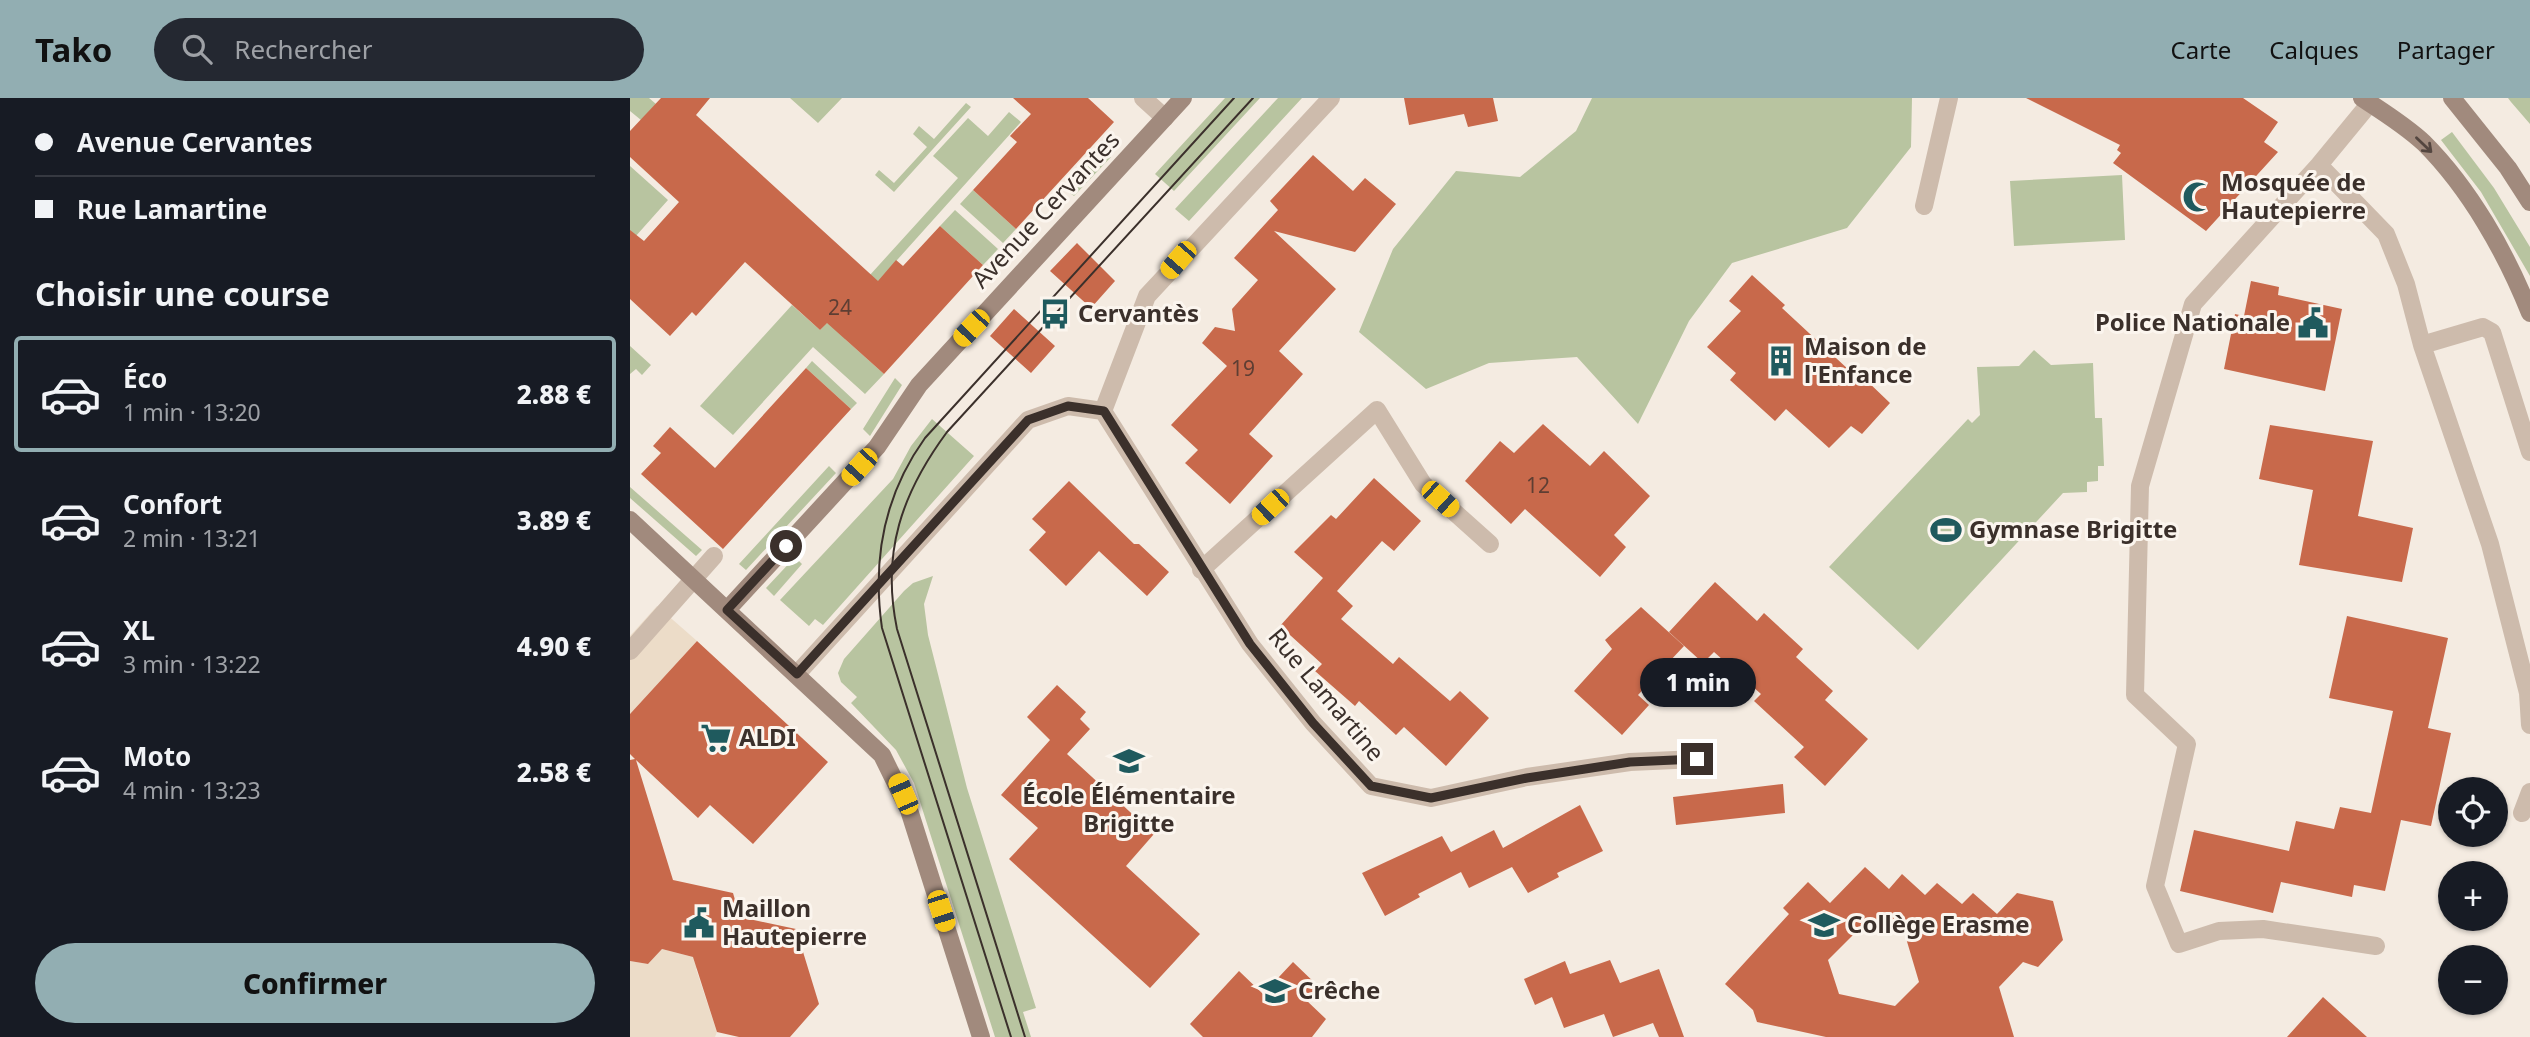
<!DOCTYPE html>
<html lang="fr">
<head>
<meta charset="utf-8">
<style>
  :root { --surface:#171b24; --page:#242831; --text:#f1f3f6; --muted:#9ea1a6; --line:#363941; --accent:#92aeb2 }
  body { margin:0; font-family:"Noto Sans",sans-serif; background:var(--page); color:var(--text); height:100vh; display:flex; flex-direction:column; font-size:26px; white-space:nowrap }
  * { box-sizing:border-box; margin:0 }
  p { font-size:23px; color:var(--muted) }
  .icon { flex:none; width:38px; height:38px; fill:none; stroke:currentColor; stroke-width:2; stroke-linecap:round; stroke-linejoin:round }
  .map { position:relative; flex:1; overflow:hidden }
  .drawer { display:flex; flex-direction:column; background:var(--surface); width:630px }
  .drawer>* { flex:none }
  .top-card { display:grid; align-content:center; height:154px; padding:0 35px; background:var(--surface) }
  .controls { position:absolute; left:1808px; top:679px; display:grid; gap:14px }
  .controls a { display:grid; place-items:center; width:70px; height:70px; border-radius:50%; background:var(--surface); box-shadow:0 2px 5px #0004; font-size:35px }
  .end { position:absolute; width:32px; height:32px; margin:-16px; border:9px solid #3b302b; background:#fff; box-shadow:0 0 0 4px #fff }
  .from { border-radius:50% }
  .bubble { position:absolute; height:49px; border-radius:24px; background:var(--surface); box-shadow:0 2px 5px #0004; font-size:23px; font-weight:800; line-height:49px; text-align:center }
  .car { position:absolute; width:21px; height:42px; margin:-21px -10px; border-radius:9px; box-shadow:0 0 5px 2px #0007; background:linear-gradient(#f5c518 24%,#345 0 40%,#f5c518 0 76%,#345 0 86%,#f5c518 0) }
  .top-card b { display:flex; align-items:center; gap:24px; height:66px; font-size:26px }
  .top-card b+b { border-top:2px solid var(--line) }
  .top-card i { width:18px; height:18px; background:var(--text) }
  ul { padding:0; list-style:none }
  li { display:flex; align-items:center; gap:21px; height:116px; margin:0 14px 10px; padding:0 21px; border:4px solid transparent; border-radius:7px }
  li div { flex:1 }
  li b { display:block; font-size:26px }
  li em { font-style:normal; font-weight:800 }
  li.active { border-color:var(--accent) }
  li>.icon { width:63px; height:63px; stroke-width:1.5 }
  h2 { padding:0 35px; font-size:32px; line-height:84px }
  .cta { display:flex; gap:14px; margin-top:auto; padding:14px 35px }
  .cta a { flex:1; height:80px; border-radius:42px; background:var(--accent); color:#111; font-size:28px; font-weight:800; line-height:80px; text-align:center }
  header { display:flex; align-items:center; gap:42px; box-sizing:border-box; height:98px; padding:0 35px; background:var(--accent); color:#111 }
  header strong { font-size:33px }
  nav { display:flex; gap:38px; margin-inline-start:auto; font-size:24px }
  .search { width:490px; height:63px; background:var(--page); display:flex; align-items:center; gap:18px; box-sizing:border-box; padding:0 24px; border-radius:38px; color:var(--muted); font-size:26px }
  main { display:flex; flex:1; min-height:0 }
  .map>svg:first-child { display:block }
  .green { fill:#b8c4a0 }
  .plaza { fill:#ecdcc8 }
  .building { fill:#c8694b; fill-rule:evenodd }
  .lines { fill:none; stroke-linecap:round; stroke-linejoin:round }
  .street { stroke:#cdbbac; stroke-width:18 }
  .secondary { stroke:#a18a7d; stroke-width:18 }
  .tram { stroke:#3b302b; stroke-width:2 }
  .oneway { stroke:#544640 }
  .route { stroke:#3b302b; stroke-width:9 }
  .labels { text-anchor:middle; stroke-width:6; stroke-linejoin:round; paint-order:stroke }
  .number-label { font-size:21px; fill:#5e3e33 }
  .poi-label { font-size:24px; font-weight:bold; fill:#3b302b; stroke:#fbf5ee; text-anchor:start }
  .street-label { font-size:24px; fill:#3b302b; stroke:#fbf5ee }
</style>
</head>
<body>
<header>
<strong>Tako</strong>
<div class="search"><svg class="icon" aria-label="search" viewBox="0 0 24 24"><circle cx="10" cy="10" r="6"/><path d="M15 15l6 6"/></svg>Rechercher</div>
<nav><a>Carte</a><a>Calques</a><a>Partager</a></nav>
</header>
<main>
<section class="drawer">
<div class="top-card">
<b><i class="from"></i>Avenue Cervantes</b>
<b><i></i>Rue Lamartine</b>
</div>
<h2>Choisir une course</h2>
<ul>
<li class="active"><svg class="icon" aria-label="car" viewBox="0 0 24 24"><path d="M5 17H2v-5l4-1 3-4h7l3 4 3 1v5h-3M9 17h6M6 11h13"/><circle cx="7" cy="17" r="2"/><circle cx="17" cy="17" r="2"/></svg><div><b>Éco</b><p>1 min · 13:20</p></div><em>2.88 €</em></li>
<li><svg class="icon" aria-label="car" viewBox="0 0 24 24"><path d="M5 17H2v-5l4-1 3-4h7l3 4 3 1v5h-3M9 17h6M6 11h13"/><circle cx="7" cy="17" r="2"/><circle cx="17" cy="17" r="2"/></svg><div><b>Confort</b><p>2 min · 13:21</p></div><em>3.89 €</em></li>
<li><svg class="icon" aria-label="car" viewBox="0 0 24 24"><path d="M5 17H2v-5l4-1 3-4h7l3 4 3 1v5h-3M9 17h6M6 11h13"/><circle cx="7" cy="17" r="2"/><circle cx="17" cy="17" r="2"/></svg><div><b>XL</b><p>3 min · 13:22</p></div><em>4.90 €</em></li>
<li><svg class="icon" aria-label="car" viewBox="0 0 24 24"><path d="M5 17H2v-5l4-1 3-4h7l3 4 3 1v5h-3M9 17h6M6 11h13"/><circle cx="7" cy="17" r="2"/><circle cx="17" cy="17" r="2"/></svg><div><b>Moto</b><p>4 min · 13:23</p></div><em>2.58 €</em></li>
</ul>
<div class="cta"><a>Confirmer</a></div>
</section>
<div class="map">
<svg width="1900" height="939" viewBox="0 0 1900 939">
  <rect width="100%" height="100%" fill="#f4ebe1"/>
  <path class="green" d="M 0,0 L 19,0 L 26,6 L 11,22 L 0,13 Z
    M 160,0 L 212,0 L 188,25 Z
    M 595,0 L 630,0 L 544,93 L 525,76 Z
    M 648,0 L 672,0 L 559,123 L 545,111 Z
    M 962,0 L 1282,0 L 1281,49 L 1217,130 L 1102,165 L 1059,223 L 1008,326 L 947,259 L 859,265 L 796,291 L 729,234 L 763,151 L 826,73 L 890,79 L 946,33 Z
    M 1878,0 L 1900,0 L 1900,26 L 1881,4 Z
    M 336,5 L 341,9 L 264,94 L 245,77 L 249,72 L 264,85 L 297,49 L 283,36 L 289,28 L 304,41 Z
    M 379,14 L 391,24 L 259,171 L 215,241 L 254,276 L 235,296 L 183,249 L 103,337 L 70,308 L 162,207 L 190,232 L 328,80 L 303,58 L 338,20 L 358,38 Z
    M 1822,34 L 1864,90 L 1900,149 L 1900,178 L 1851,94 L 1811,42 Z
    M 473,52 L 481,59 L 444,98 L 436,92 Z
    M 0,68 L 38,102 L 5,139 L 0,134 Z
    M 1492,77 L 1495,142 L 1384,148 L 1380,83 Z
    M 343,92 L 386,131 L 373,145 L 330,106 Z
    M 325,112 L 368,151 L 353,167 L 310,128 Z
    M 0,248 L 21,267 L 12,277 L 6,271 L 0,276 Z
    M 1404,252 L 1421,267 L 1463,265 L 1465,320 L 1472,320 L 1474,368 L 1468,368 L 1468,383 L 1457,384 L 1457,394 L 1433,395 L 1288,552 L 1199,469 L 1338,321 L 1342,325 L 1350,317 L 1347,269 L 1389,268 Z
    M 182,263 L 227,305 L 221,311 L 176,270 Z
    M 265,280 L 272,287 L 240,338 L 233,331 Z
    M 302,321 L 344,358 L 193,527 L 185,521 L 179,528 L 150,502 L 263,381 L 281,348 Z
    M 199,368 L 206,375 L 116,472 L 109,466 Z
    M 0,389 L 72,452 L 66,458 L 0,400 Z
    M 165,459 L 172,466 L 144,498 L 136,490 Z
    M 303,478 L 294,506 L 298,537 L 337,690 L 406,910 L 393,914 L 401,939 L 365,939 L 284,685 L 266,652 L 221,605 L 227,599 L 211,584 L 208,575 L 214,561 L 274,493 L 283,485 Z"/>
  <path class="plaza" d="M 27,508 L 67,543 L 0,616 L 0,538 Z
    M 32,851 L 74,862 L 66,871 L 87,934 L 85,939 L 0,939 L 0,863 L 18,866 Z"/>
  <path class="building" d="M 31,0 L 80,0 L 66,17 L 248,183 L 266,162 L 273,168 L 310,128 L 353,167 L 254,276 L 197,225 L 190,232 L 115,164 L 66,218 L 62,214 L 40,238 L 0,201 L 0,132 L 14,143 L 49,104 L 0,59 L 0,33 Z
    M 383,0 L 458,0 L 484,24 L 386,131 L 343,92 L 387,44 L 380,38 L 401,16 Z
    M 774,0 L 863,0 L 868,23 L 838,29 L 834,16 L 779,27 Z
    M 1396,0 L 1613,0 L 1648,24 L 1634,44 L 1648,54 L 1576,133 L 1483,65 L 1491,55 L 1487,52 L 1490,47 Z
    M 683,57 L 723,93 L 735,80 L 766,106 L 725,154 L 644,133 L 706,191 L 649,253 L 673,276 L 619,336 L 643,358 L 600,406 L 555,365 L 568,352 L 541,327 L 597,268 L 572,245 L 585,229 L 605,233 L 602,211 L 628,182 L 604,160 L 648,112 L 640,103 Z
    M 447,145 L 485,183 L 461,210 L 420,173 Z
    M 1122,177 L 1155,207 L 1152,210 L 1233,285 L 1236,282 L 1260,305 L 1232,336 L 1221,328 L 1199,350 L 1156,311 L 1145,323 L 1100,282 L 1106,275 L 1077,249 L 1111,213 L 1099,203 Z
    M 1621,183 L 1649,189 L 1648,197 L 1712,211 L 1695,293 L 1594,271 L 1605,216 L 1614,218 Z
    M 384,211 L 425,248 L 401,275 L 360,238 Z
    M 176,270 L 221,311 L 93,451 L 11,376 L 31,355 L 23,348 L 40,329 L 85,370 Z
    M 913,326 L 960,368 L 974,353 L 1020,398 L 984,437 L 996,449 L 970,479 L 895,411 L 881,426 L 835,383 L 870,343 L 884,355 Z
    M 1640,327 L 1743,343 L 1728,418 L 1783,430 L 1772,484 L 1669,467 L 1683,392 L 1629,381 Z
    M 744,380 L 791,423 L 764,453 L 752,443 L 707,493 L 723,508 L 711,521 L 763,566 L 769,559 L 820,603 L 830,593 L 859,620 L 816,668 L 774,629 L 766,637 L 729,603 L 725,608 L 685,573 L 692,566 L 650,528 L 693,480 L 664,454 L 701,417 L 706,421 Z
    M 439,383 L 504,446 L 509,446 L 539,474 L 517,498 L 469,453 L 436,488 L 399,452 L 416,434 L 402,421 Z
    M 1085,484 L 1127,523 L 1134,515 L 1173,551 L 1166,559 L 1203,593 L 1195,602 L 1238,641 L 1195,688 L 1164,659 L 1174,649 L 1124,603 L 1131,596 L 1084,554 L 1073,565 L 1039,534 Z
    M 1011,509 L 1054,548 L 1008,597 L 1019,607 L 992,637 L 944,593 L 982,551 L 975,542 Z
    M 1717,518 L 1818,540 L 1798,630 L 1821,635 L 1801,728 L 1771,722 L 1755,793 L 1724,787 L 1722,799 L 1651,784 L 1643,815 L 1550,793 L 1564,732 L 1659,753 L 1666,723 L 1704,731 L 1710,709 L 1741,715 L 1763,613 L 1699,600 Z
    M 67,543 L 198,664 L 123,746 L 80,707 L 68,720 L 6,662 L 43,782 L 103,795 L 110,819 L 166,831 L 189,906 L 160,939 L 109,939 L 87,934 L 63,859 L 32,851 L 18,866 L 0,863 L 0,662 L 5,661 L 0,656 L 0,616 Z
    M 427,587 L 456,614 L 450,621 L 460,631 L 437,656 L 524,736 L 496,768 L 570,836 L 520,890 L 379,761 L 408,730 L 371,697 L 420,642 L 397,619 Z
    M 1153,686 L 1155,715 L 1046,727 L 1043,699 Z
    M 950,707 L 973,753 L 927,775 L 929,779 L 898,795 L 882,769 L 839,790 L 831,774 L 788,796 L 790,799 L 755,818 L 732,775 L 812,738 L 821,754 L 864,732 L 873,750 Z
    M 1235,769 L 1259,791 L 1272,776 L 1295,797 L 1307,785 L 1332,806 L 1343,795 L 1367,816 L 1387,795 L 1423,803 L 1433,842 L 1408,869 L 1393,864 L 1369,889 L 1384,939 L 1196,939 L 1127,924 L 1123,912 L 1095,886 L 1159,816 L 1153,810 L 1178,784 L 1200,805 ZM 1237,823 L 1273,830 L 1289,884 L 1265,908 L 1209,896 L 1198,862 Z
    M 980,862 L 990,885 L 1029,871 L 1054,939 L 1029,939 L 1023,925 L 983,939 L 974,916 L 934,930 L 922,899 L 905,907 L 894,881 L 935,863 L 940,876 Z
    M 663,864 L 688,888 L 676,902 L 696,921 L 682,939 L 573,939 L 560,926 L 609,873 L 633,896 Z
    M 1693,899 L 1737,939 L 1657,939 Z"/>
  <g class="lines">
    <path class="street" d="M 513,0 L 535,20
      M 1740,5 L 1689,67 L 1563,206 L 1510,388 L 1505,597 L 1557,646 L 1525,788 L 1549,846 L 1589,833 L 1633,831 L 1746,848
      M 1689,67 L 1756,136 L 1776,186 L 1792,247 L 1860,446 L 1898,595 L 1900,627
      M 1294,108 L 1319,0
      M 1792,247 L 1853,229 L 1862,234 L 1900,354
      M 473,313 L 620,546 L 683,625 L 741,688 L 801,700 L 897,679 L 1000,664 L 1067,661
      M 571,472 L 747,312 L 793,386 L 860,446
      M 0,553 L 84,458
      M 167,576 L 398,322 L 438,308 L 473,313 L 517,198 L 701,0
      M 1892,715 L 1900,694"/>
    <path class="secondary" d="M 1732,0 C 1752,13 1776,28 1794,45 C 1840,91 1876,155 1900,215
      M 1822,0 L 1878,70 L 1900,104
      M 0,422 L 252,657 L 279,712 L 351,939
      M 97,512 L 247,349 L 289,287 L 553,0"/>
    <path class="tram" d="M 381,939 L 252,530 C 242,461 254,397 295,340 L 604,0
      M 395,939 L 267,531 C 251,454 272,395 317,334 L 623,0"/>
  </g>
  <defs><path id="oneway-shaft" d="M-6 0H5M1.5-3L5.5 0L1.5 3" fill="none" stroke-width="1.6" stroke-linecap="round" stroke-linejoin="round" transform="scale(1.75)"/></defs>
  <use class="oneway" href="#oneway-shaft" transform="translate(1794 47) rotate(44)"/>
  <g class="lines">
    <path class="route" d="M 156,448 L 97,512 L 167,576 L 398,322 L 438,308 L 474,313 L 620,546 L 683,625 L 741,688 L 801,700 L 897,680 L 1000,664 L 1067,661"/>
  </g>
  <defs>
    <g id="mosque-bare" transform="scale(2.415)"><path d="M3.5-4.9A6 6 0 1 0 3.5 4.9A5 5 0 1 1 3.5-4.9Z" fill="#1f5a5e" stroke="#fbf5ee" stroke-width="2.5" paint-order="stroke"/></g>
    <g id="bus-bare" transform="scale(2.415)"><path d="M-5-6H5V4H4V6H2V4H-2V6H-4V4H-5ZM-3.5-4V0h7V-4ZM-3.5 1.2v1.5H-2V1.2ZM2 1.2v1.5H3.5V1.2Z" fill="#1f5a5e" stroke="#fbf5ee" stroke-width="2.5" paint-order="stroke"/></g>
    <g id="civic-bare" transform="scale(2.415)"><path d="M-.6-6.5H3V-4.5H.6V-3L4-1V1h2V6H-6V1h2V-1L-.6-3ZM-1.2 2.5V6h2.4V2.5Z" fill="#1f5a5e" stroke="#fbf5ee" stroke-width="2.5" paint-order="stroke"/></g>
    <g id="building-bare" transform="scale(2.415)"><path d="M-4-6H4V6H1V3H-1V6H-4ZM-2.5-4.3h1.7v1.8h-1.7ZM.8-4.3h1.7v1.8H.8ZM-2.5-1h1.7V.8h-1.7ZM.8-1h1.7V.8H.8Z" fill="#1f5a5e" stroke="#fbf5ee" stroke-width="2.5" paint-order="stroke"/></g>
    <g id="stadium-bare" transform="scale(2.415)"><path d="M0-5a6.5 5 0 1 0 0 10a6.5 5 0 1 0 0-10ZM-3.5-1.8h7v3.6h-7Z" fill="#1f5a5e" stroke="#fbf5ee" stroke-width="2.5" paint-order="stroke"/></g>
    <g id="supermarket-bare" transform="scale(2.415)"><path d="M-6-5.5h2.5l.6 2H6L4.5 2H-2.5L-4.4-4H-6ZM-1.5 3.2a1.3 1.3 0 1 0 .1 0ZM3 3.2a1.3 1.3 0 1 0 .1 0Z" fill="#1f5a5e" stroke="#fbf5ee" stroke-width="2.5" paint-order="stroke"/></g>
    <g id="school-bare" transform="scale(2.415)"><path d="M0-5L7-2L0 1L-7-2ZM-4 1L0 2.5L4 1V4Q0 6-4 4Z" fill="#1f5a5e" stroke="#fbf5ee" stroke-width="2.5" paint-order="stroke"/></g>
  </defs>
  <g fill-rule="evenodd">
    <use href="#mosque-bare" x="1568" y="99"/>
    <use href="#bus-bare" x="425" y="216"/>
    <use href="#civic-bare" x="1683" y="225"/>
    <use href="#building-bare" x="1151" y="263"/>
    <use href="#stadium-bare" x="1316" y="432"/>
    <use href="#supermarket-bare" x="86" y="640"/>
    <use href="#school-bare" x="499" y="663"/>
    <use href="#civic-bare" x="69" y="825"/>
    <use href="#school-bare" x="1194" y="827"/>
    <use href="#school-bare" x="645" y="893"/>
  </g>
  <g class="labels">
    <g class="number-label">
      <text x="210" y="217">24</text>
      <text x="613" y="278">19</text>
      <text x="908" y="395">12</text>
    </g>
    <g class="poi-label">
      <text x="1591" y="93">Mosquée de<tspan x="1591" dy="28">Hautepierre</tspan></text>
      <text x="448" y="224">Cervantès</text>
      <text x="1660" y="233" text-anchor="end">Police Nationale</text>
      <text x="1174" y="257">Maison de<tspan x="1174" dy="28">l'Enfance</tspan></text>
      <text x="1339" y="440">Gymnase Brigitte</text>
      <text x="109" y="648">ALDI</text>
      <text x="499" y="706" text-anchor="middle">École Élémentaire<tspan x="499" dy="28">Brigitte</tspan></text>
      <text x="92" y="819">Maillon<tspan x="92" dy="28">Hautepierre</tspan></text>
      <text x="1217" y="835">Collège Erasme</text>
      <text x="668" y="901">Crêche</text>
    </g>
    <g class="street-label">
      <text transform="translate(416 112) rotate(-47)" y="8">Avenue Cervantes</text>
      <text transform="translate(696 597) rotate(50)" y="8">Rue Lamartine</text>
    </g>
  </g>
</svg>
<div class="controls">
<a><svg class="icon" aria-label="locate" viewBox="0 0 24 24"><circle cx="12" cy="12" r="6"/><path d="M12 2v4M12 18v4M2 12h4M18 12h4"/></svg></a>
<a>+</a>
<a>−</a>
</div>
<i class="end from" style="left:156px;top:448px"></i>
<i class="end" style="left:1067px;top:661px"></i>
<div class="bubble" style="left:1010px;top:560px;width:116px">1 min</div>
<i class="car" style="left:548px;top:162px;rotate:221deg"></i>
<i class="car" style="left:341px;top:230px;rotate:223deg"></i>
<i class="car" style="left:229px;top:369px;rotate:222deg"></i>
<i class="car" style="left:810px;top:401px;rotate:132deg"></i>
<i class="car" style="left:640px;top:409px;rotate:227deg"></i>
<i class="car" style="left:273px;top:696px;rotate:337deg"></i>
<i class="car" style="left:311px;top:813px;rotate:162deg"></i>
</div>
</main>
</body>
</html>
